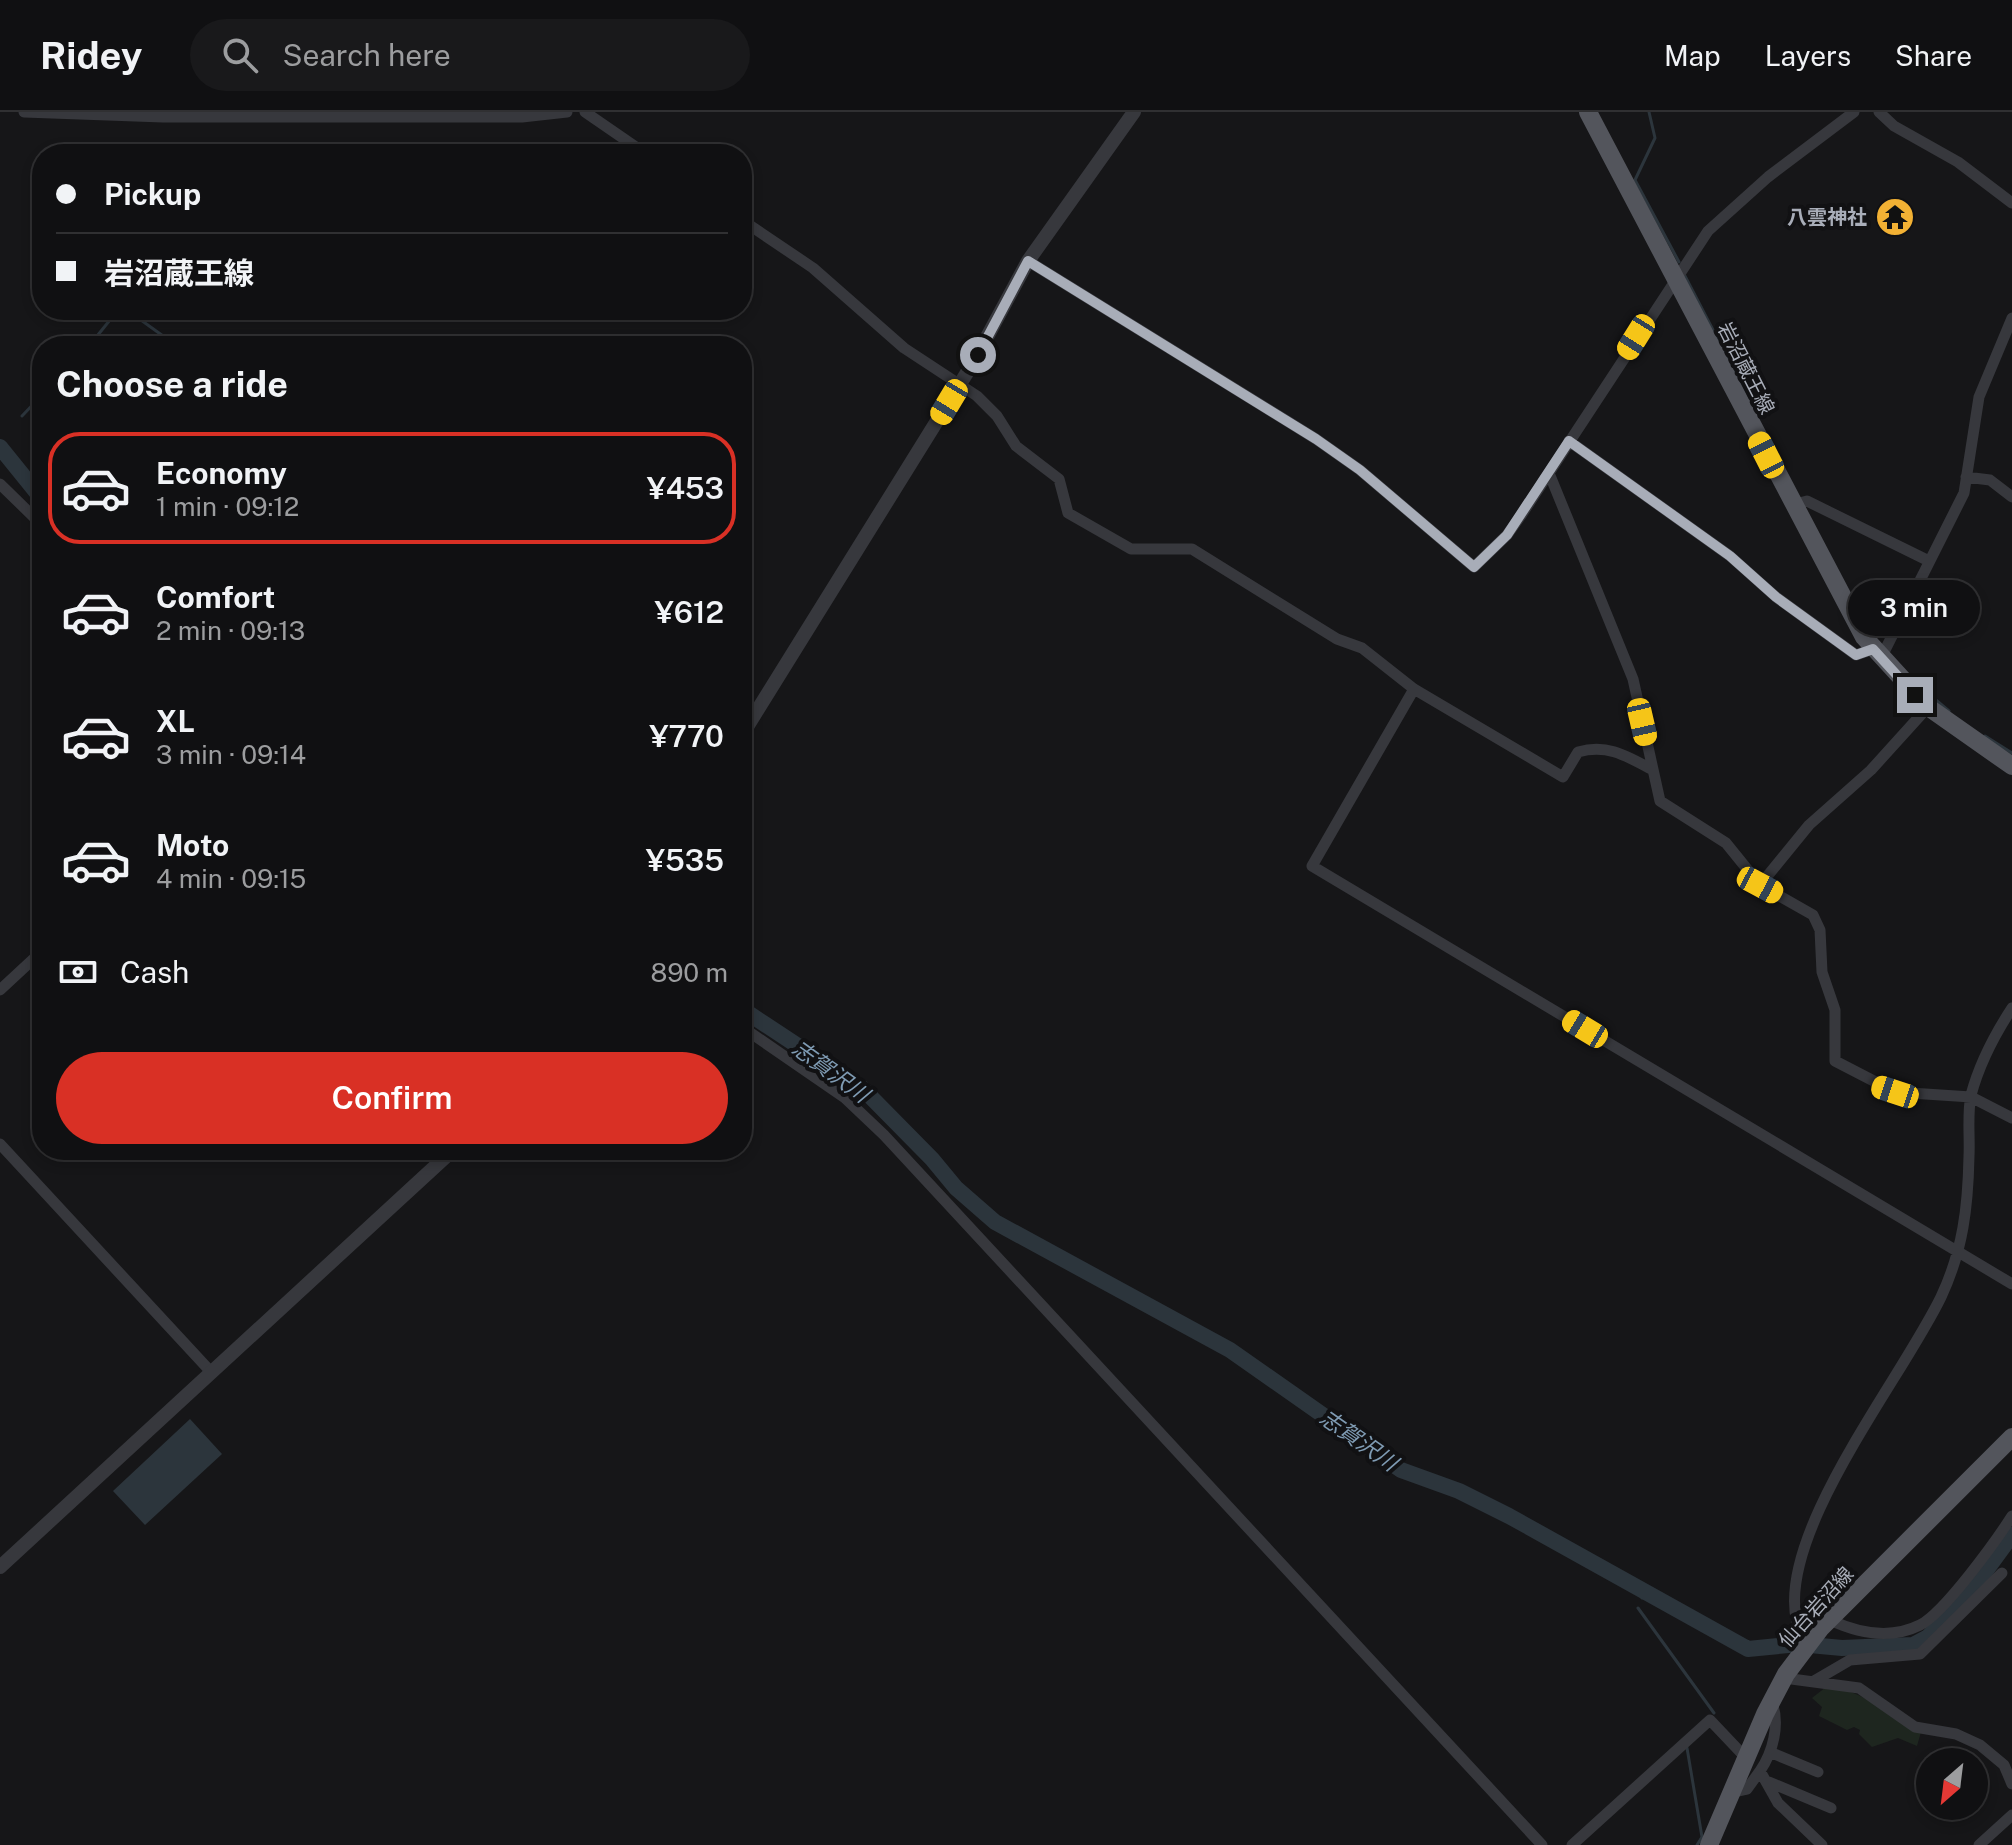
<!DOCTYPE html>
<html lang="en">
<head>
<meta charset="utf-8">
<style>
  :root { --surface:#101012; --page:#19191b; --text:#f1f3f6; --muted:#9c9d9f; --line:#303032; --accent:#d93025 }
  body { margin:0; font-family:"Public Sans","Noto Sans JP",sans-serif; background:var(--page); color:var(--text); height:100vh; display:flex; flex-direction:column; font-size:30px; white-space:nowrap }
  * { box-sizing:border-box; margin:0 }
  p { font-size:26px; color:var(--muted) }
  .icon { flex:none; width:44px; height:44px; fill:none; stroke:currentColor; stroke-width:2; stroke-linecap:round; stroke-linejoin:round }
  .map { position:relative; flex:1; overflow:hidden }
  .sheet { position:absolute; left:32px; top:224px; width:720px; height:824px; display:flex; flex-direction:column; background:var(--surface); border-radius:32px; box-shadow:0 4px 12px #0003,0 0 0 2px var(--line) }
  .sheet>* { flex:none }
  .guide { position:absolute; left:32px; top:32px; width:720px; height:176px; border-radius:32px; box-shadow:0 4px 12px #0003,0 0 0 2px var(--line); display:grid; align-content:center; height:176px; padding:0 24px; background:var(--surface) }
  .needle { width:52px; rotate:208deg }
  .controls { position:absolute; left:1916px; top:1636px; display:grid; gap:16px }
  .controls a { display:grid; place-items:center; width:72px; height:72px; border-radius:50%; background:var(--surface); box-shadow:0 4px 12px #0003,0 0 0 2px var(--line); font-size:40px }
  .end { position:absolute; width:36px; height:36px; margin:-18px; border:10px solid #a8adb8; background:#111; box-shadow:0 0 0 4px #111 }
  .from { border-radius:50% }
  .bubble { position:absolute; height:56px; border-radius:28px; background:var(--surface); box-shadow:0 4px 12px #0003,0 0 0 2px var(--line); font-size:26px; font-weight:600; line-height:56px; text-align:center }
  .car { position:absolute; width:24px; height:48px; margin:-24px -12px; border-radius:10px; box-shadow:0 0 6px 2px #0007; background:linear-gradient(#f5c518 24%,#345 0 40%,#f5c518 0 76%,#345 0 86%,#f5c518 0) }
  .guide b { display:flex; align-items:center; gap:28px; height:76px; font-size:30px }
  .guide b+b { border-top:2px solid var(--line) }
  .guide i { width:20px; height:20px; background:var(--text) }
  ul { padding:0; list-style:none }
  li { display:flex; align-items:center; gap:24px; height:112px; margin:0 16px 12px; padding:0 8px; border:4px solid transparent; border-radius:32px }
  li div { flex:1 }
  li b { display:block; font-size:30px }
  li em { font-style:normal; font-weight:600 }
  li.active { border-color:var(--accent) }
  li>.icon { width:72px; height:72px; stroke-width:1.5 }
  h2 { padding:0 24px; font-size:36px; line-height:96px }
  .pay { display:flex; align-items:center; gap:20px; height:88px; padding:0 24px; font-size:30px }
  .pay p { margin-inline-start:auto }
  .cta { display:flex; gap:16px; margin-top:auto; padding:16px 24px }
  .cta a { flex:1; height:92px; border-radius:48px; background:var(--accent); color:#fff; font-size:32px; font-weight:600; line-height:92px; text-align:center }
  header { display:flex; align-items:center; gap:48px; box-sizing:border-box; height:112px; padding:0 40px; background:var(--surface); border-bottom:2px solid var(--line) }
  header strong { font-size:38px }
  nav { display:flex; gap:44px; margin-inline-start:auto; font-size:28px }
  .search { width:560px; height:72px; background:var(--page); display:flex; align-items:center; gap:20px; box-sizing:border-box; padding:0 28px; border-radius:44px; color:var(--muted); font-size:30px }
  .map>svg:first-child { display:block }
  .green { fill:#1e261f }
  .water { fill:#2c353c }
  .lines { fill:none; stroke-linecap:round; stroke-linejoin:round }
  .stream { stroke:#2c353c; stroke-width:3 }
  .river { stroke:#2c353c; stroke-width:16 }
  .minor { stroke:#37383d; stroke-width:11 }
  .tertiary { stroke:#37383d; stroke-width:14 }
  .primary { stroke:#53555c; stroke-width:18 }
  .route { stroke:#a8adb8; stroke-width:10 }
  .labels { text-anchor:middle; stroke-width:8; stroke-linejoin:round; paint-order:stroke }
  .poi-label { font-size:20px; font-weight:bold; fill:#a8adb8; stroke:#111113; text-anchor:end }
  .street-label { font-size:20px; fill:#a8adb8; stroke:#111113 }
  .water-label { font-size:22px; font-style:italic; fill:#7f9bb3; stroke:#111113 }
</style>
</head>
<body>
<header>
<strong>Ridey</strong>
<div class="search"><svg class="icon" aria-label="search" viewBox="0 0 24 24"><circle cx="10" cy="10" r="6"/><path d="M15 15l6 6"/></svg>Search here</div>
<nav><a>Map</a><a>Layers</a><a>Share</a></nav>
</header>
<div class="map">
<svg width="2012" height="1733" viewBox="0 0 2012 1733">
  <rect width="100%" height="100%" fill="#161618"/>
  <path class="green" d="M 1826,1575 C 1872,1580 1881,1602 1921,1620 L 1917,1634 L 1898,1626 L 1872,1635 L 1859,1622 L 1860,1618 L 1854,1615 L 1847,1618 L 1819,1604 L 1822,1595 L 1812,1586 Z"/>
  <path class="water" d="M 190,1307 L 222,1342 L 145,1413 L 113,1379 Z"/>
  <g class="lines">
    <path class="stream" d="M 1649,0 L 1655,26 L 1635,68 L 1679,150
      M 1685,164 L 1755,299
      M 127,198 L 177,234
      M 89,234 L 118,198
      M 22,304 L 42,283
      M 1860,497 L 1876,525
      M 1924,578 L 1949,599
      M 1985,624 L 2012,641
      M 1642,1486 L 1646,1480
      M 1638,1496 L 1714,1601
      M 1687,1636 L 1702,1725 L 1697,1733"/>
    <path class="river" d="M 0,335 L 42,387
      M 742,897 L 863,977 L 932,1047 L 956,1076 L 995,1110 L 1230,1238 L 1401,1358 L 1459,1379 L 1509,1404 L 1748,1537 L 1799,1532 L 1842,1536 L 1913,1533 L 1928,1525 L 1971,1479 L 2012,1423"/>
    <path class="minor" d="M 24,0 L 163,5 L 522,5 L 567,0
      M 585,0 L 646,42
      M 1879,0 L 1894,14 L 1958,50 L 2012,91
      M 742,108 L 813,156 L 904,236 L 977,284 L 997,304 L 1016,334 L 1059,367 L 1068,401 L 1131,437 L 1192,437 L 1337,527 L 1362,536 L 1414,577 L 1563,665 L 1578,640 C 1607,632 1625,643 1651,657
      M 1028,149 L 1316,327 L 1360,358 L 1474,455 L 1507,423 L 1522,402 L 1708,119 L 1768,65 L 1854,0
      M 1569,329 L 1730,444 L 1776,485 L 1856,543 L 1873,537
      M 1549,361 L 1633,567 L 1660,689 L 1726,731 L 1760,773 L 1813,803 L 1820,818 L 1822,860 L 1835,898 L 1835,949 L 1895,980 L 1971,985 L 2012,1006
      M 1966,365 L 1990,368 L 2012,385
      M 0,372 L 42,413
      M 1792,393 L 1807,389 L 1929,449
      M 1881,546 L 1964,381 L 1979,285 L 2012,206
      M 1414,577 L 1312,754 L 2012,1172
      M 742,592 L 751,608
      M 1760,773 L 1809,713 L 1871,658 L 1928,595
      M 0,878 L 42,839
      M 742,915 L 845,986 L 884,1023 L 1542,1733
      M 0,1032 L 212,1261
      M 1830,1508 C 1858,1521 1890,1528 1920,1513 C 1944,1501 1996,1429 2012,1404
      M 1820,1517 L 1797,1511 C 1775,1423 1901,1268 1941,1185 C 1963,1138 1968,1095 1969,1044 C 1970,1025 1967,1002 1971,983 C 1979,953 1995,922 2012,896
      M 1784,1566 L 1859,1576 L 1915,1615 L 1956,1622 L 1980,1633 L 2004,1653 L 2012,1672
      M 1814,1569 L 1850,1548 L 1920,1542 L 2002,1461
      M 1772,1590 C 1780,1613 1773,1640 1760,1659 L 1778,1691 L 1822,1733
      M 1772,1641 L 1818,1660
      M 1769,1670 L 1831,1696
      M 1733,1680 L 1747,1677 L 1760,1659
      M 1572,1733 L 1710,1608 L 1746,1646
      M 1979,1733 L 2012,1703"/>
    <path class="tertiary" d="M 742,623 L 973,251 L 1028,149 L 1134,0
      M 0,1455 L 453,1038"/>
    <path class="primary" d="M 1588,0 L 1864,525 L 1928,595 L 2012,654
      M 1709,1733 L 1765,1602 L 1786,1562 L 1820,1517 L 2012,1325"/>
  </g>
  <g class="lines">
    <path class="route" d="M 978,243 L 1028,149 L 1316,327 L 1360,358 L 1474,455 L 1507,423 L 1569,329 L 1730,444 L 1776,485 L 1856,543 L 1873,537 L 1915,583"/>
  </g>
  <defs>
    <g id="temple-disc" transform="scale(2)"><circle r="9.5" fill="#f2b134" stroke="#111113"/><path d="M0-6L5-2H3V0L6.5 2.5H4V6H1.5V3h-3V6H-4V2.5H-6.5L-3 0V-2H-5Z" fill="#111"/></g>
  </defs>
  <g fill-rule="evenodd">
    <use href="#temple-disc" x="1895" y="105"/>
  </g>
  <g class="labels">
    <g class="poi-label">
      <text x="1867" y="112">八雲神社</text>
    </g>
    <g class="street-label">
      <text transform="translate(1746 256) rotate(63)" y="7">岩沼蔵王線</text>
      <text transform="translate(1816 1495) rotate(-48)" y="7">仙台岩沼線</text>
    </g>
    <g class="water-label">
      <text transform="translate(831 959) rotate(36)" y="8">志賀沢川</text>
      <text transform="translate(1359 1328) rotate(35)" y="8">志賀沢川</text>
    </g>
  </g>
</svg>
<div class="controls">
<a><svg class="needle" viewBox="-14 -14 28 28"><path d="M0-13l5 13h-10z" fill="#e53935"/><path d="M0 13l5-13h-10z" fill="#9c9d9f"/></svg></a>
</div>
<i class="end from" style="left:978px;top:243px"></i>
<i class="end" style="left:1915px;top:583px"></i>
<div class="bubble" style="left:1848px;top:468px;width:132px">3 min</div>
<i class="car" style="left:1636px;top:225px;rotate:212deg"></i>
<i class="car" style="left:949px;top:290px;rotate:211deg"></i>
<i class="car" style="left:1766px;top:343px;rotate:333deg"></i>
<i class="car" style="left:1642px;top:610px;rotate:167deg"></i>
<i class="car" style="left:1760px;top:773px;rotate:118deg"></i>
<i class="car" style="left:1585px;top:917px;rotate:301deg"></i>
<i class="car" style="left:1895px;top:980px;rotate:288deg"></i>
<div class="guide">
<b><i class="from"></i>Pickup</b>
<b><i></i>岩沼蔵王線</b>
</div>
<section class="sheet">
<h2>Choose a ride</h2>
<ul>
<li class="active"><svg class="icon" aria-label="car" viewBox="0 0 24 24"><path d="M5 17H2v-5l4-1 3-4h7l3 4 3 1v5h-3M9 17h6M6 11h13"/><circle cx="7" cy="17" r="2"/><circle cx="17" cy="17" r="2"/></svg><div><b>Economy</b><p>1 min · 09:12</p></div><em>¥453</em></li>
<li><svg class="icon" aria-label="car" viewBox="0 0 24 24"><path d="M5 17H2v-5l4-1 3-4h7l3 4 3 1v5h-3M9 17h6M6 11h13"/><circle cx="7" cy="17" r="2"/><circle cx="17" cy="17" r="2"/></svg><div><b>Comfort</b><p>2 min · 09:13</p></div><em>¥612</em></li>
<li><svg class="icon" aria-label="car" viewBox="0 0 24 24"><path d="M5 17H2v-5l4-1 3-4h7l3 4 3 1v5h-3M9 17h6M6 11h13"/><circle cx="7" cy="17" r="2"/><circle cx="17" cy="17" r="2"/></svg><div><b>XL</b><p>3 min · 09:14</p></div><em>¥770</em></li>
<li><svg class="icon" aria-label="car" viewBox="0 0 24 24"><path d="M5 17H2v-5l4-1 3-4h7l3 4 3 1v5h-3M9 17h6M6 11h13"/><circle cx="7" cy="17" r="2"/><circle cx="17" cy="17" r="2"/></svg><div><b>Moto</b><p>4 min · 09:15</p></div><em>¥535</em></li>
</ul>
<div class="pay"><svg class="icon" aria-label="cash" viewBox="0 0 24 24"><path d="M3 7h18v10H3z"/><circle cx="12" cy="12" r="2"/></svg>Cash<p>890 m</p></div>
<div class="cta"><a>Confirm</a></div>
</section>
</div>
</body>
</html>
